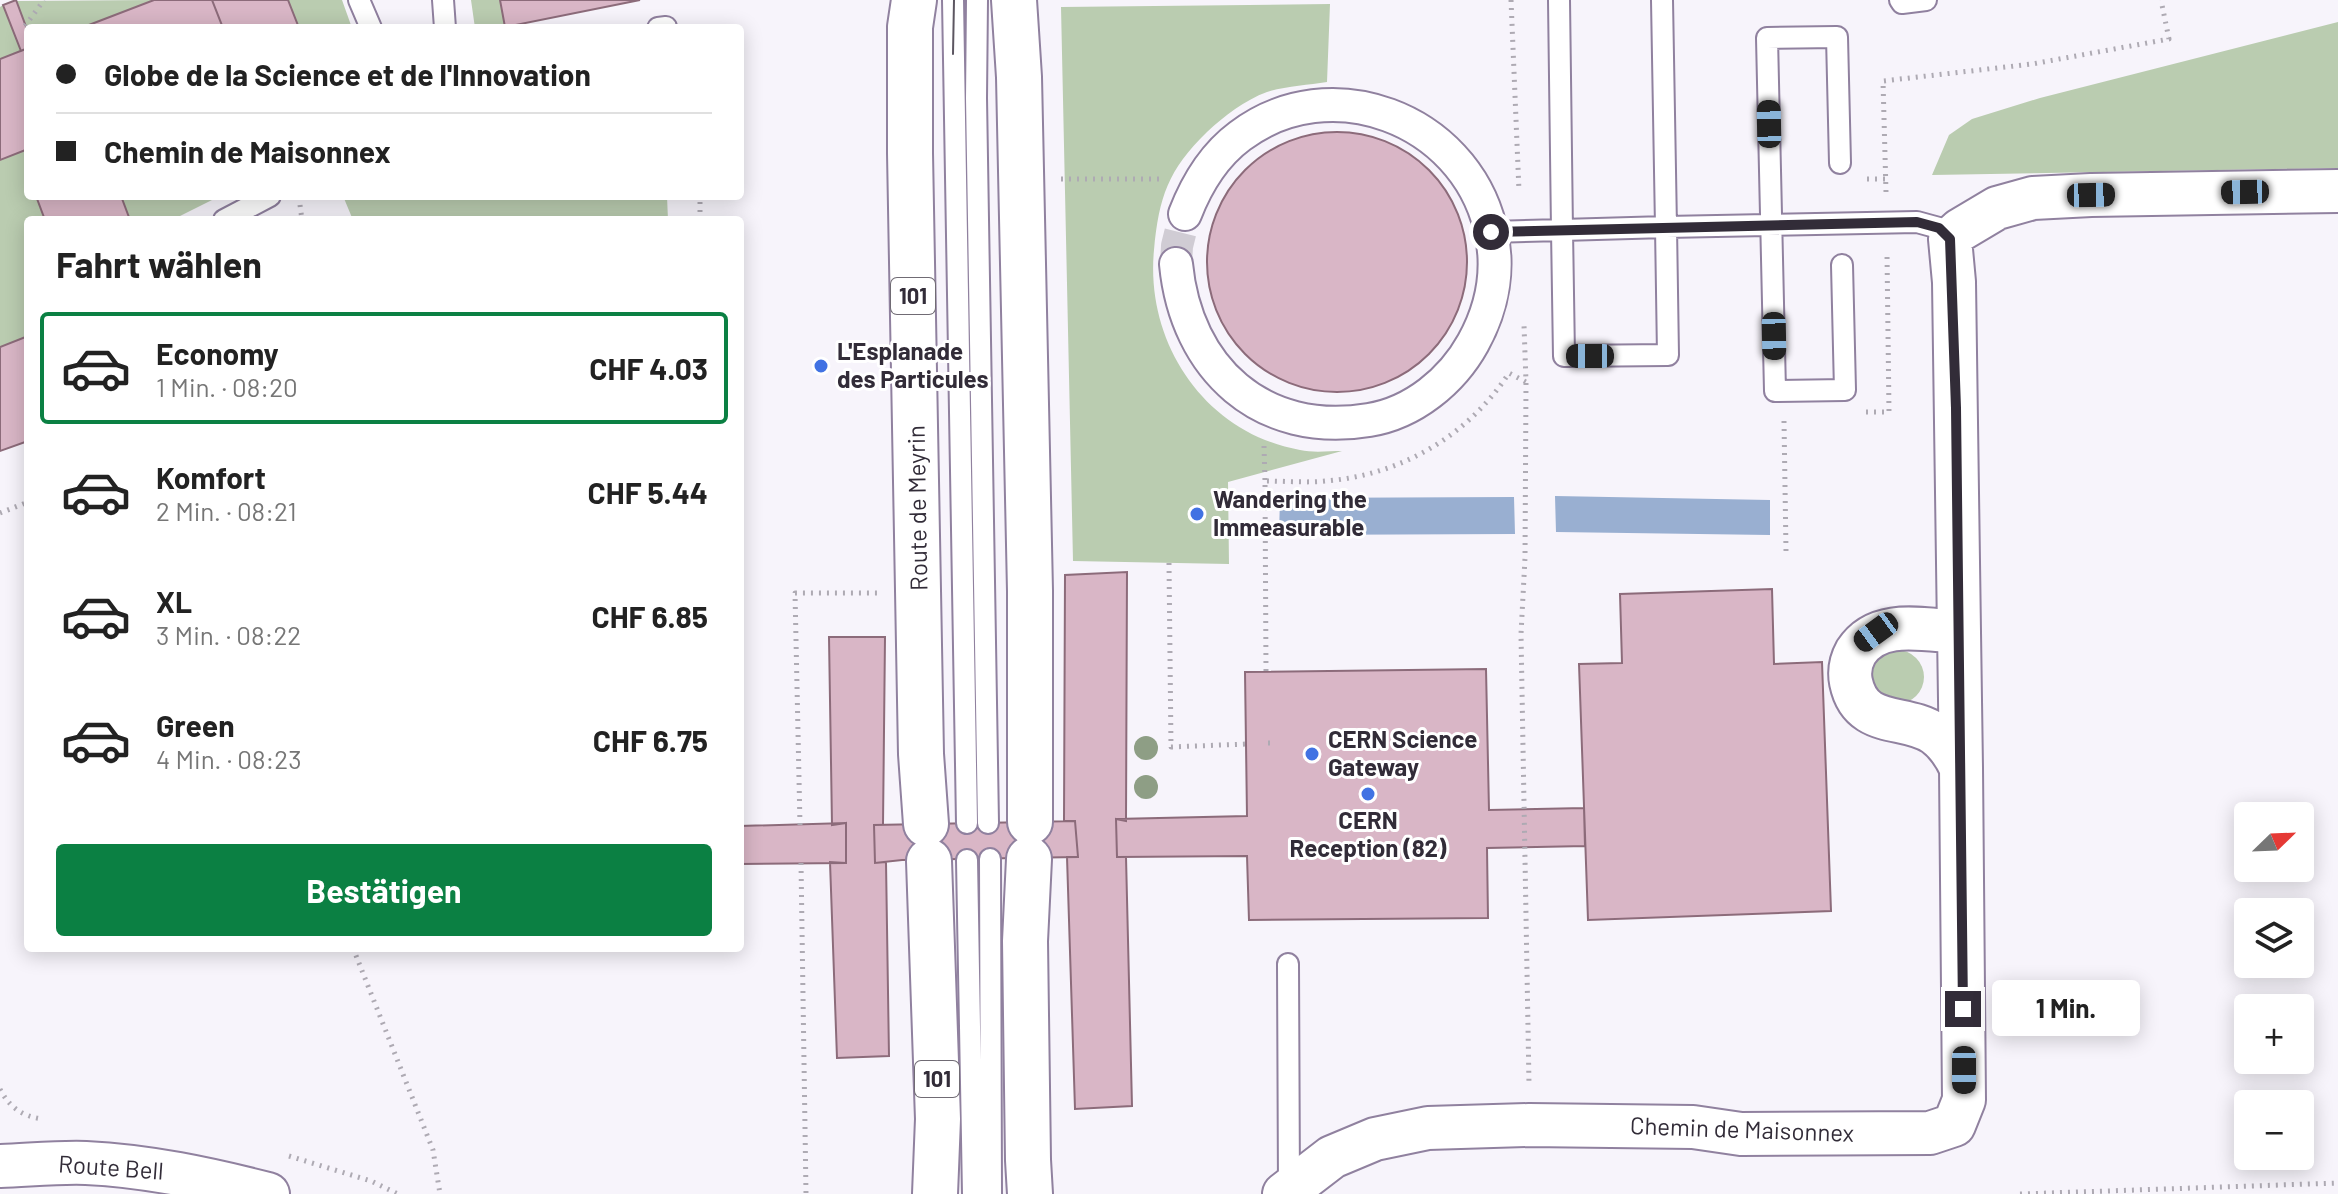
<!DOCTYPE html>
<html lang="de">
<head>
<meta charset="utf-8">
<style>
  :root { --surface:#fff; --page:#f2f2f2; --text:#222; --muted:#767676; --line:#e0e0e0; --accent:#0b8043 }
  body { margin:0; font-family:Barlow,sans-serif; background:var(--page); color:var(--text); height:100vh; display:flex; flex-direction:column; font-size:30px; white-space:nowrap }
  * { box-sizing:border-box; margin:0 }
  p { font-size:26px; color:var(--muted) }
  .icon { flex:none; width:44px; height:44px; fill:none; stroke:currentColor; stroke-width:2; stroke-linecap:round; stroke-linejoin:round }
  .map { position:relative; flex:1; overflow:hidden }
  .sheet { position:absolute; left:24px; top:216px; width:720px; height:736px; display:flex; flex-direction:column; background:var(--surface); border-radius:8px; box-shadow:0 4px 20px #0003 }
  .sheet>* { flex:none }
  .hud { position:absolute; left:24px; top:24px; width:720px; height:176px; border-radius:8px; box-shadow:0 4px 20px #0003; display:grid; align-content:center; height:176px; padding:0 32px; background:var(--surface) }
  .needle { width:52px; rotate:67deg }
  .controls { position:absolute; left:2234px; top:802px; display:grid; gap:16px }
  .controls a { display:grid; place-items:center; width:80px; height:80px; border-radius:8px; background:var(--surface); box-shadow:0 4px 20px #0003; font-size:40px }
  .end { position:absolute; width:36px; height:36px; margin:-18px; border:10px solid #322c38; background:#fff; box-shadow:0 0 0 4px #fff }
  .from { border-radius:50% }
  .bubble { position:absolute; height:56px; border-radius:8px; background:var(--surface); box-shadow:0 4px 20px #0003; font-size:26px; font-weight:700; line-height:56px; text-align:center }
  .car { position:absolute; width:24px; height:48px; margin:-24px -12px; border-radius:10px; box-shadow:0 0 6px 2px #0007; background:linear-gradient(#222 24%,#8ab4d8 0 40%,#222 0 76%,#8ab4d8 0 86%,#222 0) }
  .hud b { display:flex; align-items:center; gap:28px; height:76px; font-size:30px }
  .hud b+b { border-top:2px solid var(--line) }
  .hud i { width:20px; height:20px; background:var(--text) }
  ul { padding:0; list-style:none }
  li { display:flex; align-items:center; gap:24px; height:112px; margin:0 16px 12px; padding:0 16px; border:4px solid transparent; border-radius:8px }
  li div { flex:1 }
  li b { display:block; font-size:30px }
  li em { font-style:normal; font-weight:700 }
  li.current { border-color:var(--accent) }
  li>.icon { width:72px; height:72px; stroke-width:1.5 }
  h2 { padding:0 32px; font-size:36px; line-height:96px }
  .button { display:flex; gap:16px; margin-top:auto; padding:16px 32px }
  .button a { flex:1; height:92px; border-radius:8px; background:var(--accent); color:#fff; font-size:32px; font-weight:700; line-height:92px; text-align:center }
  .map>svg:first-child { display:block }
  .green { fill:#baccb0 }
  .water { fill:#99afd1 }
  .building { fill:#d9b6c6; stroke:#8c6b7a; stroke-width:2 }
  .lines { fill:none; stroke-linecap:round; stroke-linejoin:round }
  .pedestrian-tunnel { stroke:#d0ccd4; stroke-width:32; stroke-dasharray:32 16; stroke-linecap:butt }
  .service-casing { stroke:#90819f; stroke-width:24 }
  .pedestrian-casing { stroke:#90819f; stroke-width:36 }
  .minor-casing { stroke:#90819f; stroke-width:46 }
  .primary-casing { stroke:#90819f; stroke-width:48 }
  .path { stroke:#aeaab3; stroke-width:5; stroke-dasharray:2 6; stroke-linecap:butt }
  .service { stroke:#fff; stroke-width:20 }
  .pedestrian { stroke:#fff; stroke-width:32 }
  .minor { stroke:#fff; stroke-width:42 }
  .primary { stroke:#fff; stroke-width:44 }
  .tram { stroke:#5c5661; stroke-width:2 }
  .tree { fill:#8e9e85 }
  .route { stroke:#322c38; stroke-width:10 }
  .poi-dot { fill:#4172e3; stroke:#fff; stroke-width:3 }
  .labels { text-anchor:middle; stroke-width:6; stroke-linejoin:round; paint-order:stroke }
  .shield { fill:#fff; stroke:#706b74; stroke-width:2 }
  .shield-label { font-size:22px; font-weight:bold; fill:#322c38 }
  .poi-label { font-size:24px; font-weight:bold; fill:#322c38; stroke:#fff; text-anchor:start }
  .street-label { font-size:24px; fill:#322c38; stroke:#fff }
</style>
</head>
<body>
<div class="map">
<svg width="2338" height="1194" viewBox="0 0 2338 1194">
  <rect width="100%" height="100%" fill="#f7f4fb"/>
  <path class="green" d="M 154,0 L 81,28 L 28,28 L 28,32 L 16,1 Z
    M 288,0 L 342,0 L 352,28 L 299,28 Z
    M 471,0 L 500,0 L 505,27 L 475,28 Z
    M 1330,4 L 1327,82 C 1308,85 1286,86 1267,92 C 1245,100 1224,116 1207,132 C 1168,170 1159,197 1154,250 C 1145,343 1205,433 1300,450 C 1313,453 1329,451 1342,451 L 1228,482 L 1229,564 L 1073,561 L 1061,7 Z
    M 3,5 L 22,51 L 0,59 L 0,7 Z
    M 2338,22 L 2338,168 L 1932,175 L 1949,135 L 1972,119 L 2040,98 Z
    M 28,149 L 28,196 L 36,196 L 45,220 L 28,220 L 28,336 L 0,347 L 0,160 Z
    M 121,196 L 220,196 L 172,220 L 130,220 Z
    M 343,196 L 667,196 L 668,220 L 353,220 Z
    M1870 677a27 27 0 1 1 54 0a27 27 0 1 1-54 0Z"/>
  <path class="water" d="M 1555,496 L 1770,500 L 1770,535 L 1556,532 Z
    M 1514,497 L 1515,534 L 1279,535 L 1280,498 Z"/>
  <path class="building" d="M 16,0 L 28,32 L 28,48 L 21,51 L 3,5 Z
    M 154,0 L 212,0 L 223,28 L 81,28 Z
    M 212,0 L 288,0 L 299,28 L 223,28 Z
    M 500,0 L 640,0 L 505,27 Z
    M 28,48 L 28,149 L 0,160 L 0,59 Z
    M1207 262a130 130 0 1 1 260 0a130 130 0 1 1-260 0Z
    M 36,196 L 121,196 L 130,220 L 45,220 Z
    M 28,336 L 28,441 L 0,451 L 0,347 Z
    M 1127,572 L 1126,821 L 1116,819 L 1117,857 L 1126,857 L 1132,1106 L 1075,1109 L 1067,857 L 1078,857 L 1075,821 L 1064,821 L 1065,575 Z
    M 1772,589 L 1774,664 L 1822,662 L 1831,911 L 1588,920 L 1579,664 L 1622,663 L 1620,594 Z
    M 829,637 L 885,637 L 883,825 L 874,825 L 875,863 L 886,862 L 889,1056 L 837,1058 L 830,862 L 846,863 L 846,823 L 832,825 Z
    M 1486,669 L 1489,810 L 1584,808 L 1585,846 L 1487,848 L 1488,918 L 1249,920 L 1247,856 L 1117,857 L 1116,819 L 1247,816 L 1245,672 Z
    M 1075,821 L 1078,857 L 902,860 L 875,863 L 874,825 Z
    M 846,823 L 846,863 L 740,864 L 740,826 Z"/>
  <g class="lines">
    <path class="pedestrian-tunnel" d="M 1176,264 L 1177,246 L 1185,214"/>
    <g class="service-casing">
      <path id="service" d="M 359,0 L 371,28
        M 443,0 L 445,28
        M 953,0 L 967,823
        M 977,0 L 976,98 L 988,823
        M 1559,0 L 1562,230 L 1666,227 L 1662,0
        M 1900,0 L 1902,3 L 1926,0
        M 658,28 L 666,27
        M 1840,163 L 1837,37 L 1767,38 L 1775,391 L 1845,390 L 1842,265
        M 224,220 L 270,196
        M 1491,232 L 1562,230 L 1564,356 L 1668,355 L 1666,227 L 1917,222 L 1939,228 L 1950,239
        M 990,859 L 991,1194
        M 967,860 L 973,1194
        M 1288,964 L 1289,1189"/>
    </g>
    <g class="pedestrian-casing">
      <path id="pedestrian" d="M 1176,264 C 1186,369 1262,438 1369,420 C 1413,413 1452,381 1473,343 C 1493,307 1500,267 1490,227 C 1463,118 1330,68 1240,136 C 1213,156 1197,183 1185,214"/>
    </g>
    <g class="minor-casing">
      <path id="minor" d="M 1959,632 L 1961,768
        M 0,1166 C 29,1165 58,1162 86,1163 C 149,1166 208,1179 268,1194
        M 1284,1194 L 1332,1157 L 1375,1139 L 1428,1128 L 1529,1125 L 1693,1127 L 1741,1134 L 1930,1133 L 1954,1125 L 1964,1100 L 1961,768 C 1955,755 1946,742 1935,734 C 1905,713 1861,730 1851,682 C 1849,672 1851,661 1856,652 C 1878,618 1924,630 1959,632 L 1954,282 L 1950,239 L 1960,230 L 1997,208 L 2033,198 L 2091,195 L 2338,191"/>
    </g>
    <g class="primary-casing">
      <path id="primary" d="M 914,0 L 910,27 L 910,153 L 921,754 L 926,824
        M 1014,0 L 1019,77 L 1030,591 L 1030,822
        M 1029,859 L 1025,941 L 1028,1160 L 1030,1194
        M 929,861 L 938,1119 L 935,1194"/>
    </g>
    <path class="path" d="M 1511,0 L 1519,191
      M 25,26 L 44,0
      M 1061,179 L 1159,179
      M 1867,179 L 1886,179
      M 1886,192 L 1883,81 L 2032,64 L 2169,39 L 2161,0
      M 300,205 L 302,220
      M 700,220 L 700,196
      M 1526,383 L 1525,558 L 1521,634 L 1529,1084
      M 1866,412 L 1889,412 L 1887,254
      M 1784,421 L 1786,551
      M 1264,446 L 1265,481
      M 0,513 L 28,502
      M 1169,563 L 1171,747 L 1247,744
      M 1266,671 L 1265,481 C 1285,481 1306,483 1326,481 C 1401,475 1468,436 1509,373 L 1526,382 L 1524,325
      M 1268,743 L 1273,743
      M 800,825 L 795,593 L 878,593
      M 801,863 L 806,1194
      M 353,948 L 433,1150 L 440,1194
      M 0,1089 C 9,1107 23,1117 43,1119
      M 289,1156 L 371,1181 L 398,1194
      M 2020,1194 L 2338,1183"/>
    <use href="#service" class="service"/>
    <use href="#pedestrian" class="pedestrian"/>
    <use href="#minor" class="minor"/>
    <use href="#primary" class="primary"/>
    <path class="tram" d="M 953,54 L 954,0"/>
  </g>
  <g class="tree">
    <circle cx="1146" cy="748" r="12"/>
    <circle cx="1146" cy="787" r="12"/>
  </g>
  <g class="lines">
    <path class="route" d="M 1491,232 L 1917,222 L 1939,228 L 1950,239 L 1956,408 L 1963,1009"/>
  </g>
  <g class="poi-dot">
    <circle cx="821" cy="366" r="8"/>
    <circle cx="1197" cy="514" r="8"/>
    <circle cx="1312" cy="754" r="8"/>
    <circle cx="1368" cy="794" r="8"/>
  </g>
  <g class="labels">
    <g class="shield">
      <rect x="891" y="278" width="44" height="36" rx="6"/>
      <rect x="915" y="1061" width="44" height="36" rx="6"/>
    </g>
    <g class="shield-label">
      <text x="913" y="304">101</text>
      <text x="937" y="1087">101</text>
    </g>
    <g class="poi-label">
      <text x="837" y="360">L'Esplanade<tspan x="837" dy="28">des Particules</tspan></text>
      <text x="1213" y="508">Wandering the<tspan x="1213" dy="28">Immeasurable</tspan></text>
      <text x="1328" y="748">CERN Science<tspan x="1328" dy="28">Gateway</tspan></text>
      <text x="1368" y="829" text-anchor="middle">CERN<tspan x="1368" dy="28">Reception (82)</tspan></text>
    </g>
    <g class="street-label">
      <text transform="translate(918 508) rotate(-91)" y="8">Route de Meyrin</text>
      <text transform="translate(1742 1130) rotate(2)" y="8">Chemin de Maisonnex</text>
      <text transform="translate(111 1168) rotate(4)" y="8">Route Bell</text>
    </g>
  </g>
</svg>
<div class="controls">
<a><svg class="needle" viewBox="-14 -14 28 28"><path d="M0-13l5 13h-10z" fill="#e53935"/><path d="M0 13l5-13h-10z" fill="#767676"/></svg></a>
<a><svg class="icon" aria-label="layers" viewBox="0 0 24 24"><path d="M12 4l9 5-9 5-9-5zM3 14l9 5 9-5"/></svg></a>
<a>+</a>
<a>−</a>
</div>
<i class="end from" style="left:1491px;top:232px"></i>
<i class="end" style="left:1963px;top:1009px"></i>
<div class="bubble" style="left:1992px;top:980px;width:148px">1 Min.</div>
<i class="car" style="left:1769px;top:124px;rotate:359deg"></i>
<i class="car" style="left:2245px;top:192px;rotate:269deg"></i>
<i class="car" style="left:2091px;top:195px;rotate:89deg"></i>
<i class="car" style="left:1774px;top:336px;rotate:179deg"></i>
<i class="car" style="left:1590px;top:356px;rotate:270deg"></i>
<i class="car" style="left:1876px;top:632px;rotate:234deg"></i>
<i class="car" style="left:1964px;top:1070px;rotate:180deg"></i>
<div class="hud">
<b><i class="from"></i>Globe de la Science et de l'Innovation</b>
<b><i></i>Chemin de Maisonnex</b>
</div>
<section class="sheet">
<h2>Fahrt wählen</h2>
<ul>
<li class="current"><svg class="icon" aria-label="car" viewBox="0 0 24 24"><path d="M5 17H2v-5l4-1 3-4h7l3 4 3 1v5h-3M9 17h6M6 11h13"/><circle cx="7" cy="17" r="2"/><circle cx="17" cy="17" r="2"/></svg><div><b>Economy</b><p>1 Min. · 08:20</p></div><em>CHF 4.03</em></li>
<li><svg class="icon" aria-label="car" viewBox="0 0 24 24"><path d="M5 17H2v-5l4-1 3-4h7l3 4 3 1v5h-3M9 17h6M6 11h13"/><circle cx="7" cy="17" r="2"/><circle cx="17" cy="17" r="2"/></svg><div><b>Komfort</b><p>2 Min. · 08:21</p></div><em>CHF 5.44</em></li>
<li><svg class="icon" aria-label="car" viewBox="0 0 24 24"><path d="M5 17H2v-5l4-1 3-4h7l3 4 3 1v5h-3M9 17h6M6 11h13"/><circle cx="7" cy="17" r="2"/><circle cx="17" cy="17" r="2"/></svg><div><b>XL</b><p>3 Min. · 08:22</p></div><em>CHF 6.85</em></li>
<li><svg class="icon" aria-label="car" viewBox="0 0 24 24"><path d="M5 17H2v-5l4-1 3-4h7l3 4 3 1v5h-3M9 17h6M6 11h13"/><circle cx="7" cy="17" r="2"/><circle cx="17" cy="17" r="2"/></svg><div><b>Green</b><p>4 Min. · 08:23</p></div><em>CHF 6.75</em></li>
</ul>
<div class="button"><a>Bestätigen</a></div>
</section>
</div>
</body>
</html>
